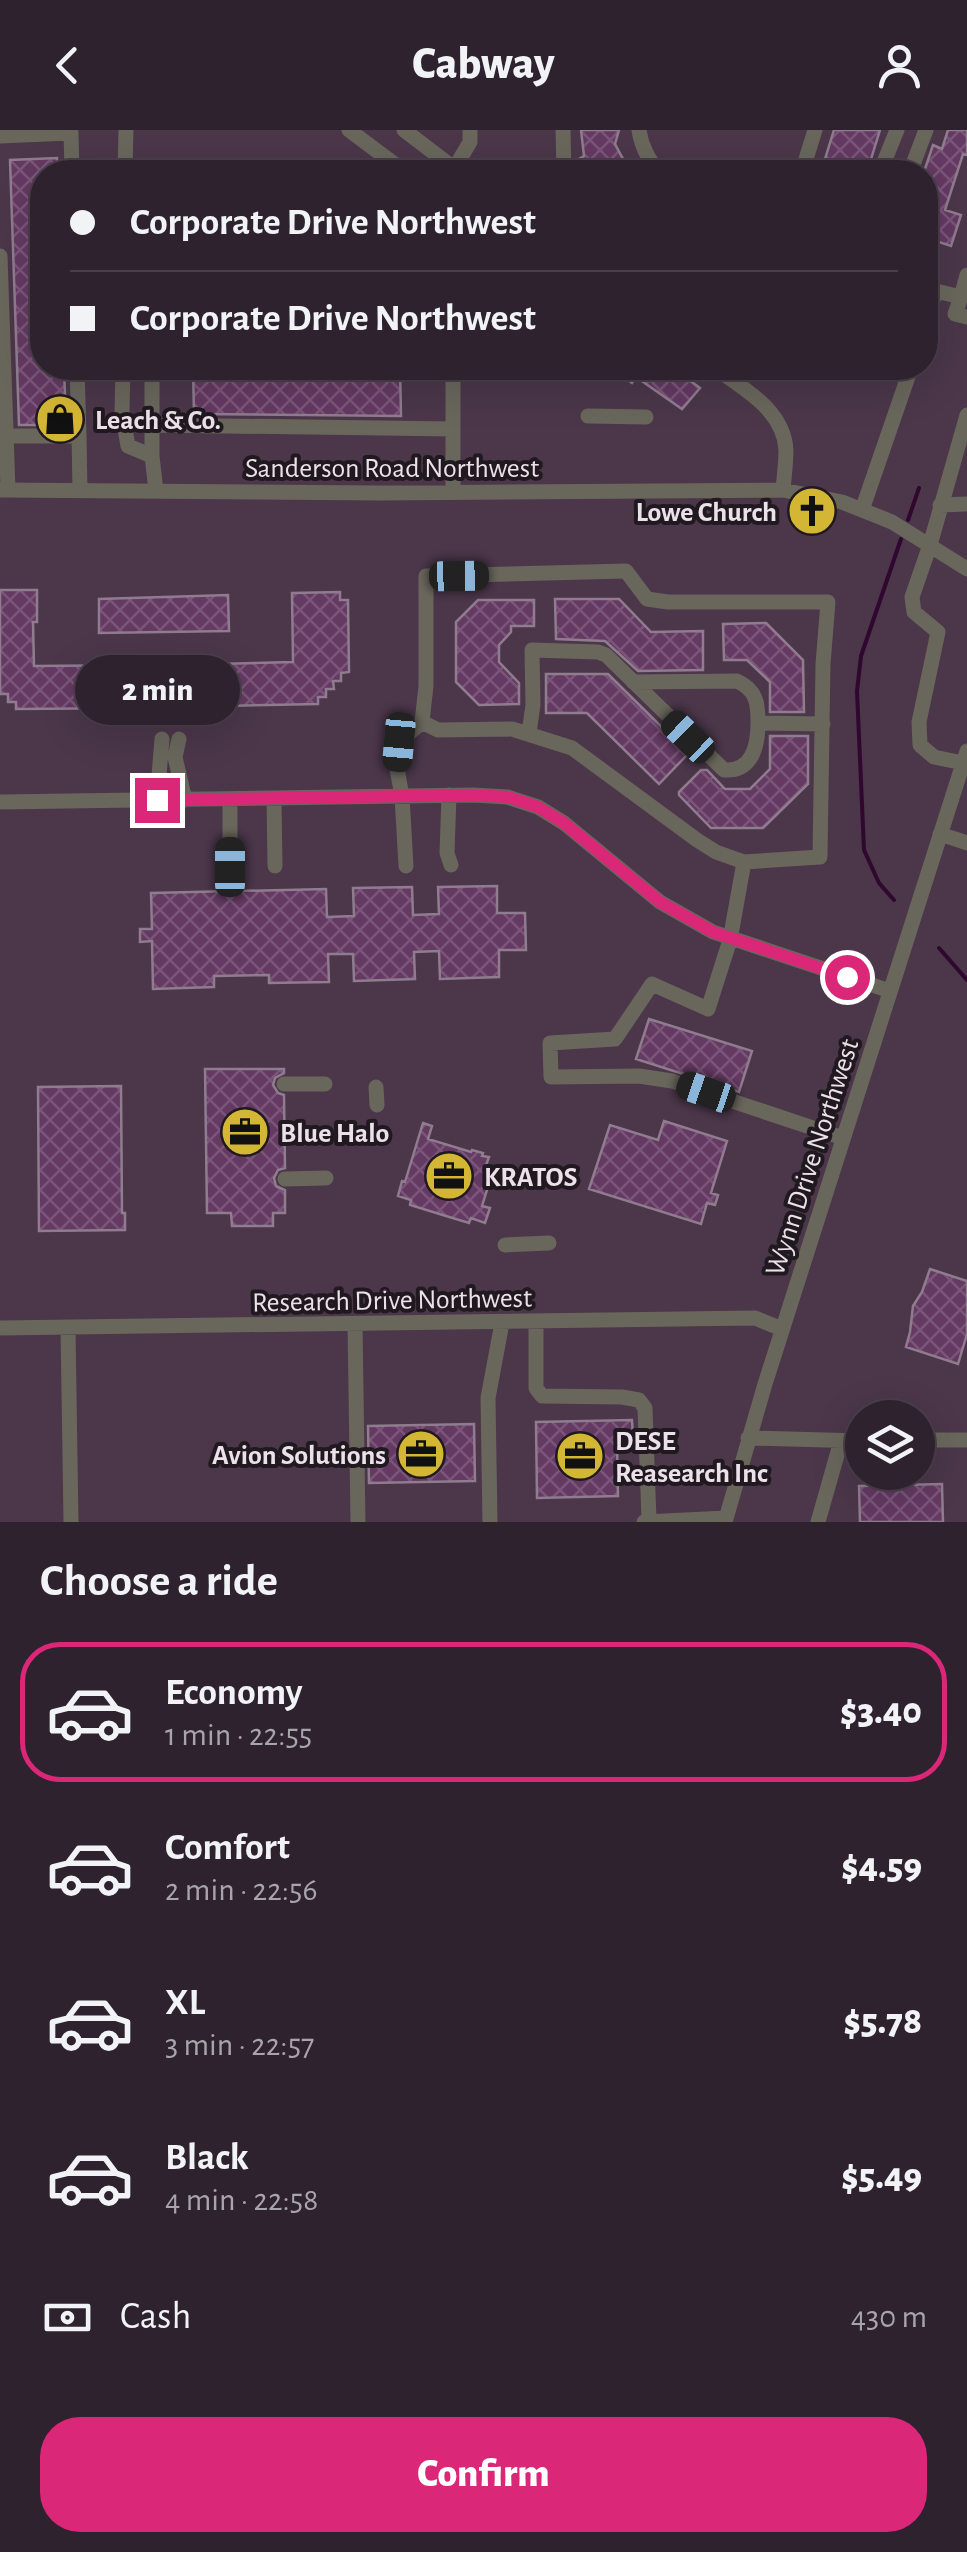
<!DOCTYPE html>
<html lang="en">
<head>
<meta charset="utf-8">
<style>
  :root { --surface:#2e222e; --page:#362a36; --text:#f1f3f6; --muted:#a7a4aa; --line:#493f4a; --accent:#db2777 }
  body { margin:0; font-family:"Alegreya Sans",sans-serif; background:var(--page); color:var(--text); height:100vh; display:flex; flex-direction:column; font-size:38px; white-space:nowrap }
  * { box-sizing:border-box; margin:0 }
  p { font-size:32px; color:var(--muted) }
  .icon { flex:none; width:55px; height:55px; fill:none; stroke:currentColor; stroke-width:2; stroke-linecap:round; stroke-linejoin:round }
  .map { position:relative; height:1392px; overflow:hidden }
  .panel { display:flex; flex-direction:column; background:var(--surface); flex:1 }
  .panel>* { flex:none }
  .top-card { position:absolute; left:30px; top:30px; width:908px; height:220px; border-radius:40px; box-shadow:0 10px 40px #0002,0 0 0 2px var(--line); display:grid; align-content:center; height:220px; padding:0 40px; background:var(--surface) }
  .buttons { position:absolute; left:845px; top:1270px; display:grid; gap:20px }
  .buttons a { display:grid; place-items:center; width:90px; height:90px; border-radius:50%; background:var(--surface); box-shadow:0 10px 40px #0002,0 0 0 2px var(--line); font-size:50px }
  .end { position:absolute; width:45px; height:45px; margin:-22px; border:12px solid #db2777; background:#fff; box-shadow:0 0 0 5px #fff }
  .from { border-radius:50% }
  .bubble { position:absolute; height:70px; border-radius:35px; background:var(--surface); box-shadow:0 10px 40px #0002,0 0 0 2px var(--line); font-size:32px; font-weight:800; line-height:70px; text-align:center }
  .car { position:absolute; width:30px; height:60px; margin:-30px -15px; border-radius:12px; box-shadow:0 0 8px 2px #0007; background:linear-gradient(#222 24%,#8ab4d8 0 40%,#222 0 76%,#8ab4d8 0 86%,#222 0) }
  .top-card b { display:flex; align-items:center; gap:35px; height:95px; font-size:38px }
  .top-card b+b { border-top:2px solid var(--line) }
  .top-card i { width:25px; height:25px; background:var(--text) }
  ul { padding:0; list-style:none }
  li { display:flex; align-items:center; gap:30px; height:140px; margin:0 20px 15px; padding:0 20px; border:5px solid transparent; border-radius:40px }
  li div { flex:1 }
  li b { display:block; font-size:38px }
  li em { font-style:normal; font-weight:800 }
  li.selected { border-color:var(--accent) }
  li>.icon { width:90px; height:90px; stroke-width:1.5 }
  h2 { padding:0 40px; font-size:45px; line-height:120px }
  .pay { display:flex; align-items:center; gap:25px; height:110px; padding:0 40px; font-size:38px }
  .pay p { margin-inline-start:auto }
  .action { display:flex; gap:20px; margin-top:auto; padding:20px 40px }
  .action a { flex:1; height:115px; border-radius:40px; background:var(--accent); color:#fff; font-size:40px; font-weight:800; line-height:115px; text-align:center }
  header { display:flex; justify-content:space-between; align-items:center; height:130px; padding:0 40px; background:var(--surface); font-size:45px; font-weight:800 }
  .map>svg:first-child { display:block }
  .built { fill:#4b364a; fill-rule:evenodd }
  .lines { fill:none; stroke-linecap:round; stroke-linejoin:round }
  .stream { stroke:#2f072f; stroke-width:4 }
  .building { fill:url(#building-cross-hatch); stroke:#8f7c8e; stroke-width:2.5 }
  .minor { stroke:#69665c; stroke-width:15 }
  .route { stroke:#db2777; stroke-width:12 }
  .labels { text-anchor:middle; stroke-width:8; stroke-linejoin:round; paint-order:stroke }
  .poi-label { font-size:28px; font-weight:bold; fill:#ece1eb; stroke:#201920; text-anchor:start }
  .street-label { font-size:28px; fill:#ece1eb; stroke:#201920 }
</style>
</head>
<body>
<header><svg class="icon" aria-label="back" viewBox="0 0 24 24"><path d="M15 5l-7 7 7 7"/></svg>Cabway<svg class="icon" aria-label="person" viewBox="0 0 24 24"><circle cx="12" cy="8" r="4"/><path d="M4 21q1-7 8-7t8 7"/></svg></header>
<div class="map">
<svg width="967" height="1392" viewBox="0 0 967 1392">
  <defs>
    <pattern id="building-cross-hatch" width="8" height="8" patternUnits="userSpaceOnUse" patternTransform="scale(2.5)"><rect width="8" height="8" fill="#643962"/><path d="M0 0l8 8M0 8l8-8" fill="none" stroke="#7a5579"/></pattern>
  </defs>
  <rect width="100%" height="100%" fill="#3e2d3d"/>
  <path class="built" d="M 0,0 L 967,0 L 967,1392 L 0,1392 ZM 42,42 L 925,42 L 925,238 L 42,238 ZM 862,1288 L 918,1288 L 918,1342 L 862,1342 Z"/>
  <g class="lines">
    <path class="stream" d="M 908,390 L 919,358
      M 894,770 L 879,753 L 864,720 L 857,561 L 861,526 L 901,409
      M 939,818 L 967,850"/>
  </g>
  <path class="building" d="M 581,0 L 619,0 L 615,14 L 630,42 L 578,42 L 575,31 L 584,26 Z
    M 834,0 L 880,0 L 867,42 L 821,42 Z
    M 948,0 L 967,0 L 967,25 L 963,24 L 945,80 L 961,85 L 951,116 L 933,110 L 927,129 L 925,129 L 925,39 L 933,15 L 942,19 Z
    M 57,28 L 57,42 L 42,42 L 42,238 L 64,238 L 66,295 L 19,295 L 10,30 Z
    M 193,238 L 400,238 L 401,286 L 194,284 Z
    M 613,238 L 673,238 L 700,258 L 682,279 L 636,247 L 632,253 Z
    M 0,460 L 37,460 L 37,492 L 33,492 L 34,536 L 153,535 L 153,572 L 147,572 L 147,578 L 16,579 L 16,572 L 8,572 L 8,564 L 0,564 Z
    M 340,462 L 340,470 L 348,470 L 349,542 L 341,543 L 341,551 L 333,551 L 334,559 L 326,559 L 326,567 L 318,567 L 318,574 L 178,577 L 177,535 L 293,532 L 292,463 Z
    M 228,465 L 229,501 L 99,503 L 99,469 Z
    M 555,469 L 619,469 L 651,502 L 703,501 L 703,540 L 638,541 L 605,511 L 556,509 Z
    M 478,470 L 534,470 L 534,496 L 511,496 L 511,502 L 499,515 L 499,532 L 519,553 L 519,574 L 479,575 L 456,552 L 456,492 Z
    M 766,493 L 803,530 L 804,582 L 770,582 L 770,552 L 747,530 L 724,530 L 723,494 Z
    M 546,544 L 608,544 L 686,621 L 686,626 L 659,654 L 587,583 L 546,583 Z
    M 770,606 L 808,606 L 808,654 L 763,698 L 711,698 L 679,665 L 679,662 L 701,640 L 707,640 L 725,659 L 750,659 L 770,639 Z
    M 497,756 L 497,783 L 525,783 L 526,820 L 499,820 L 499,847 L 440,849 L 439,821 L 414,822 L 415,849 L 354,851 L 353,824 L 328,824 L 329,852 L 269,853 L 269,845 L 214,846 L 214,857 L 153,859 L 152,811 L 140,812 L 140,799 L 152,799 L 151,763 L 326,759 L 327,787 L 354,786 L 353,758 L 412,757 L 413,785 L 439,784 L 438,757 Z
    M 649,889 L 752,921 L 739,962 L 636,929 Z
    M 205,939 L 284,939 L 284,943 L 275,948 L 273,955 L 278,963 L 284,965 L 285,1038 L 278,1040 L 274,1048 L 276,1056 L 285,1060 L 285,1083 L 273,1083 L 273,1096 L 232,1096 L 231,1083 L 207,1083 Z
    M 121,956 L 122,1083 L 125,1083 L 125,1100 L 39,1101 L 38,957 Z
    M 664,991 L 727,1011 L 711,1063 L 718,1065 L 715,1075 L 707,1073 L 701,1094 L 589,1059 L 610,995 L 658,1010 Z
    M 423,993 L 432,996 L 428,1009 L 471,1022 L 472,1020 L 483,1023 L 482,1026 L 489,1027 L 485,1038 L 493,1041 L 482,1076 L 490,1078 L 485,1093 L 471,1088 L 469,1093 L 446,1086 L 410,1075 L 411,1070 L 398,1066 L 402,1051 L 405,1052 Z
    M 930,1139 L 967,1151 L 967,1204 L 958,1234 L 906,1217 L 910,1202 L 913,1176 L 922,1162 Z
    M 632,1290 L 633,1307 L 623,1307 L 617,1313 L 618,1366 L 537,1368 L 536,1292 Z
    M 474,1294 L 475,1351 L 369,1353 L 368,1296 Z
    M 942,1354 L 943,1392 L 860,1392 L 859,1356 Z"/>
  <g class="lines">
    <path class="minor" d="M 349,0 L 405,42
      M 404,0 L 459,42
      M 563,0 L 564,42
      M 639,0 C 641,15 649,32 660,42
      M 0,6 L 71,3 L 72,42
      M 454,39 L 470,12 L 470,0
      M 125,42 L 126,0
      M 802,42 L 815,0
      M 880,42 L 897,0
      M 910,42 L 926,0
      M 0,126 L 8,360
      M 961,167 L 955,184 L 967,187
      M 925,195 L 936,161 L 961,167 L 967,145
      M 77,238 L 79,306
      M 123,238 L 122,282 L 128,316 L 152,326 L 156,361
      M 453,238 L 453,362
      M 715,238 C 744,259 784,280 786,320 C 786,333 784,347 783,360
      M 588,286 L 646,287
      M 152,295 L 453,299
      M 7,306 L 79,306 L 80,361
      M 152,326 L 152,238
      M 0,360 L 381,363 L 783,360 L 842,372 L 892,392 L 967,439
      M 940,375 L 967,374
      M 862,380 L 911,238
      M 633,552 L 737,551 C 757,560 758,574 758,593
      M 422,592 L 438,600 L 512,599 L 572,618 L 697,710 L 716,722 L 744,732
      M 529,603 L 533,575 L 532,520 L 598,522 L 606,525 L 724,640 C 752,642 758,616 758,593 L 823,594
      M 179,609 L 175,627 L 185,670
      M 963,633 L 934,627 L 920,615 L 919,592 L 938,502 L 914,482 L 912,467 L 930,415 L 967,285
      M 449,665 L 447,723 L 451,735
      M 274,669 L 275,736
      M 157,670 L 162,609
      M 0,672 L 473,665 L 507,667 L 538,677 L 564,693 L 660,772 L 713,802 L 890,861
      M 940,704 L 967,713
      M 406,736 L 402,666 L 397,639 L 399,612 L 422,592 L 426,556 L 426,446 L 626,441 L 647,469 L 668,472 L 828,472 L 823,534 L 820,727 L 744,732 L 730,810 L 708,879 L 652,854 L 615,909 L 550,913 L 551,947 L 639,946 L 672,951 L 843,1008
      M 230,737 L 230,669
      M 284,954 L 325,954
      M 376,957 L 377,975
      M 285,1049 L 326,1048
      M 505,1115 L 549,1113
      M 536,1192 L 536,1258 L 542,1266 L 622,1267 L 639,1270 L 645,1278 L 649,1390
      M 355,1195 L 358,1392
      M 0,1198 L 755,1188 L 782,1199
      M 68,1198 L 71,1392
      M 748,1308 L 862,1311
      M 918,1310 L 967,1310
      M 490,1392 L 488,1268 L 502,1193
      M 644,1392 L 726,1388
      M 725,1392 L 765,1254 L 967,621
      M 818,1392 L 841,1311"/>
  </g>
  <g class="lines">
    <path class="route" d="M 157,670 L 473,665 L 508,667 L 538,677 L 564,693 L 660,772 L 713,802 L 847,847"/>
  </g>
  <defs>
    <g id="shop-disc" transform="scale(2.5)"><circle r="9.5" fill="#d4b635" stroke="#201920"/><path d="M-5-2.5h2.3a2.7 3.5 0 0 1 5.4 0H5L5.5 6h-11ZM-1.5-2.5h3a1.5 2.3 0 0 0-3 0Z" fill="#111"/></g>
    <g id="church-disc" transform="scale(2.5)"><circle r="9.5" fill="#d4b635" stroke="#201920"/><path d="M-1.2-6h2.4v3.5h3.3v2.4h-3.3V6h-2.4V-.1h-3.3v-2.4h3.3Z" fill="#111"/></g>
    <g id="office-disc" transform="scale(2.5)"><circle r="9.5" fill="#d4b635" stroke="#201920"/><path d="M-6-3h4V-5.5h4V-3h4V5H-6ZM-1-4.5V-3h2v-1.5ZM-6 0V1H6V0Z" fill="#111"/></g>
  </defs>
  <g fill-rule="evenodd">
    <use href="#shop-disc" x="60" y="289"/>
    <use href="#church-disc" x="812" y="381"/>
    <use href="#office-disc" x="245" y="1002"/>
    <use href="#office-disc" x="449" y="1046"/>
    <use href="#office-disc" x="421" y="1324"/>
    <use href="#office-disc" x="580" y="1326"/>
  </g>
  <g class="labels">
    <g class="poi-label">
      <text x="95" y="299">Leach &amp; Co.</text>
      <text x="777" y="391" text-anchor="end">Lowe Church</text>
      <text x="280" y="1012">Blue Halo</text>
      <text x="484" y="1056">KRATOS</text>
      <text x="615" y="1320">DESE<tspan x="615" dy="32">Reasearch Inc</tspan></text>
      <text x="386" y="1334" text-anchor="end">Avion Solutions</text>
    </g>
    <g class="street-label">
      <text x="392" y="347">Sanderson Road Northwest</text>
      <text transform="translate(811 1027) rotate(-72)" y="10">Wynn Drive Northwest</text>
      <text transform="translate(392 1169) rotate(-1)" y="10">Research Drive Northwest</text>
    </g>
  </g>
</svg>
<div class="buttons">
<a><svg class="icon" aria-label="layers" viewBox="0 0 24 24"><path d="M12 4l9 5-9 5-9-5zM3 14l9 5 9-5"/></svg></a>
</div>
<i class="end from" style="left:847px;top:847px"></i>
<i class="end" style="left:157px;top:670px"></i>
<div class="bubble" style="left:75px;top:525px;width:165px">2 min</div>
<i class="car" style="left:459px;top:446px;rotate:89deg"></i>
<i class="car" style="left:688px;top:607px;rotate:314deg"></i>
<i class="car" style="left:399px;top:612px;rotate:185deg"></i>
<i class="car" style="left:230px;top:737px;rotate:0deg"></i>
<i class="car" style="left:706px;top:962px;rotate:289deg"></i>
<div class="top-card">
<b><i class="from"></i>Corporate Drive Northwest</b>
<b><i></i>Corporate Drive Northwest</b>
</div>
</div>
<section class="panel">
<h2>Choose a ride</h2>
<ul>
<li class="selected"><svg class="icon" aria-label="car" viewBox="0 0 24 24"><path d="M5 17H2v-5l4-1 3-4h7l3 4 3 1v5h-3M9 17h6M6 11h13"/><circle cx="7" cy="17" r="2"/><circle cx="17" cy="17" r="2"/></svg><div><b>Economy</b><p>1 min · 22:55</p></div><em>$3.40</em></li>
<li><svg class="icon" aria-label="car" viewBox="0 0 24 24"><path d="M5 17H2v-5l4-1 3-4h7l3 4 3 1v5h-3M9 17h6M6 11h13"/><circle cx="7" cy="17" r="2"/><circle cx="17" cy="17" r="2"/></svg><div><b>Comfort</b><p>2 min · 22:56</p></div><em>$4.59</em></li>
<li><svg class="icon" aria-label="car" viewBox="0 0 24 24"><path d="M5 17H2v-5l4-1 3-4h7l3 4 3 1v5h-3M9 17h6M6 11h13"/><circle cx="7" cy="17" r="2"/><circle cx="17" cy="17" r="2"/></svg><div><b>XL</b><p>3 min · 22:57</p></div><em>$5.78</em></li>
<li><svg class="icon" aria-label="car" viewBox="0 0 24 24"><path d="M5 17H2v-5l4-1 3-4h7l3 4 3 1v5h-3M9 17h6M6 11h13"/><circle cx="7" cy="17" r="2"/><circle cx="17" cy="17" r="2"/></svg><div><b>Black</b><p>4 min · 22:58</p></div><em>$5.49</em></li>
</ul>
<div class="pay"><svg class="icon" aria-label="cash" viewBox="0 0 24 24"><path d="M3 7h18v10H3z"/><circle cx="12" cy="12" r="2"/></svg>Cash<p>430 m</p></div>
<div class="action"><a>Confirm</a></div>
</section>
</body>
</html>
